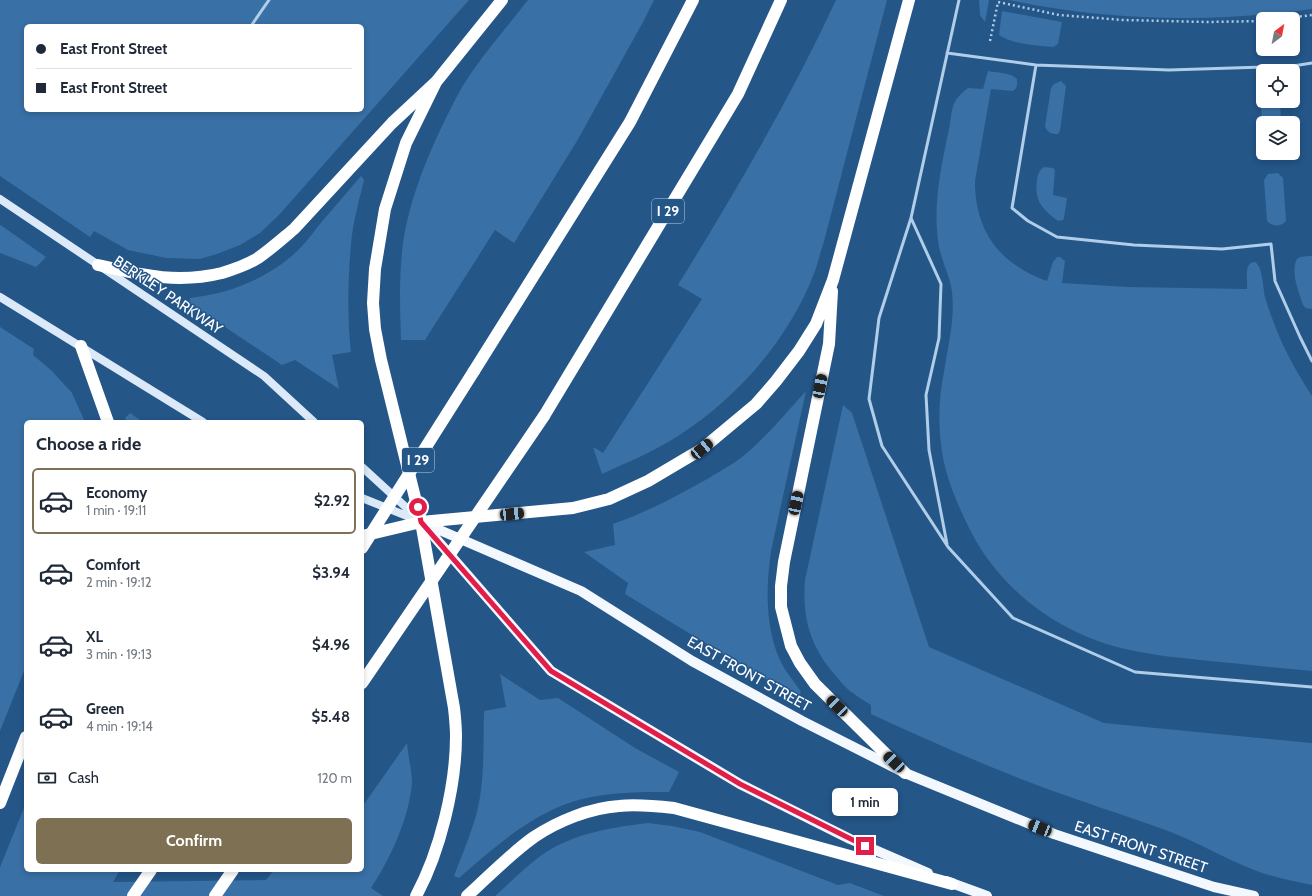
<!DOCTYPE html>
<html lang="en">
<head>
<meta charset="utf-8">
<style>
  :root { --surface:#fff; --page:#f2f2f3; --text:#1f2937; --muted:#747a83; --line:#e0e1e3; --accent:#7e7052 }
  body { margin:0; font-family:Cabin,sans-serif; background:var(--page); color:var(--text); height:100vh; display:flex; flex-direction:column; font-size:15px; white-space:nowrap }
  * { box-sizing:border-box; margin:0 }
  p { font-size:13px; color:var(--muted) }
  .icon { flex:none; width:22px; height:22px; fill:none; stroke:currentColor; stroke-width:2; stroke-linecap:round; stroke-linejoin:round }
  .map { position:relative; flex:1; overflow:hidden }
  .sheet { position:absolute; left:24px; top:420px; width:340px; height:452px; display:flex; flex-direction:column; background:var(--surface); border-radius:6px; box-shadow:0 2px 6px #0003 }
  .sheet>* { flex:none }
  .top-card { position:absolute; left:24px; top:24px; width:340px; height:88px; border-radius:6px; box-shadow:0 2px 6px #0003; display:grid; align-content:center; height:88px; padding:0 12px; background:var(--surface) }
  .needle { width:26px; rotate:32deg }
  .tools { position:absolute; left:1256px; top:12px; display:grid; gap:8px }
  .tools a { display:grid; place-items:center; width:44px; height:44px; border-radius:6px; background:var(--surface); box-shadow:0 2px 6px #0003; font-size:20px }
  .end { position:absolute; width:18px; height:18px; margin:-9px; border:5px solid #e11d48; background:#fff; box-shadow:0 0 0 2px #fff }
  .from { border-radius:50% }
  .bubble { position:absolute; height:28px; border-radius:6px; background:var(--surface); box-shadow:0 2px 6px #0003; font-size:13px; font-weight:700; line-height:28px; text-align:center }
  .car { position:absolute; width:12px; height:24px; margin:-12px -6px; border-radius:5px; box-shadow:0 0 3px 1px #0007; background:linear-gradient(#222 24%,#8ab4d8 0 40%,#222 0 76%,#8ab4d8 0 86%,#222 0) }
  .top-card b { display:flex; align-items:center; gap:14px; height:38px; font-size:15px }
  .top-card b+b { border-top:1px solid var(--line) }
  .top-card i { width:10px; height:10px; background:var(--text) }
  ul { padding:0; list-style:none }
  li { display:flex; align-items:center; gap:12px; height:66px; margin:0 8px 6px; padding:0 4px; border:2px solid transparent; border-radius:6px }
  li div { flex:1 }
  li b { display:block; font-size:15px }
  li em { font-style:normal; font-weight:700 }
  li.active { border-color:var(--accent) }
  li>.icon { width:36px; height:36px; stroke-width:1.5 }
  h2 { padding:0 12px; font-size:18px; line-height:48px }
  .pay { display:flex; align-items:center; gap:10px; height:44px; padding:0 12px; font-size:15px }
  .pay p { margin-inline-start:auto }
  .button { display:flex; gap:8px; margin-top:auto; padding:8px 12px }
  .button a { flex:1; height:46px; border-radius:6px; background:var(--accent); color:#fff; font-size:16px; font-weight:700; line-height:46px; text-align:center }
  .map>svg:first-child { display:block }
  .green { fill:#3970a5; fill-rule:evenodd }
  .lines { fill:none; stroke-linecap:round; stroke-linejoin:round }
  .path { stroke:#b0cde9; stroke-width:2.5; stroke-dasharray:2 3; stroke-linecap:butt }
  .service { stroke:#b0cde9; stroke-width:3 }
  .secondary { stroke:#dbe9f8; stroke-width:8 }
  .primary { stroke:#f3f8fe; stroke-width:10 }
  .motorway { stroke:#fff; stroke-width:12 }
  .motorway-bridge { stroke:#fff; stroke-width:12 }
  .route { stroke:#e11d48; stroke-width:5 }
  .labels { text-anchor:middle; stroke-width:3; stroke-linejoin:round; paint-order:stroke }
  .shield { fill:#245688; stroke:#bdccdb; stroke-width:1 }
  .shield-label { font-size:14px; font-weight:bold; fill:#fff }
  .street-label { font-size:15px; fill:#fff; stroke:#245688 }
</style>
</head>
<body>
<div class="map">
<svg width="1312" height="896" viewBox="0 0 1312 896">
  <rect width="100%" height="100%" fill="#245688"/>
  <path class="green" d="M 0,0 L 469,0 L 279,215 L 260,233 L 240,245 L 217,254 L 200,259 L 166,258 L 128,250 L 94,231 L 90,237 L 0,176 ZM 26,26 L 362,26 L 362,110 L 26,110 Z
    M 528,0 L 654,0 L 643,22 L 577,141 L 514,243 L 495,230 L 425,340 L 401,340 C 400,311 399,281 402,252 C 407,206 425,161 445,120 C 454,102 462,85 474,69 C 491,45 510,23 528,0 Z
    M 836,0 L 887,0 L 823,245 C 820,253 818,262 815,271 C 790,338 738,398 678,436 C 655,451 628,462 602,474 L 593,447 L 603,453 L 702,299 L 678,285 C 735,192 790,99 836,0 Z
    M 979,0 L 989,0 L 985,22 L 980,15 Z
    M 1009,0 L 1312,0 L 1312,9 C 1211,23 1109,21 1009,0 Z
    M 1002,11 L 1062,22 L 1058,44 L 1053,47 C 1035,45 1014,45 999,35 Z
    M 988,71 C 997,73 1010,72 1017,79 C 1017,84 1018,89 1012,91 L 991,89 L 975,181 C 975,232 1000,264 1047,281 L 1053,262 L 1057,257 L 1060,257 L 1065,261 L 1062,283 L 1128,287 L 1247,289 C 1248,281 1243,262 1255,262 C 1263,267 1263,288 1265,297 C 1276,334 1291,364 1312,396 L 1312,671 C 1278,668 1244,664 1210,661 C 1183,658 1156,656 1130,650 C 1062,636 1000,591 969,528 C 956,501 944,474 941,444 C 938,420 939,396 944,372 C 948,345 955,320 952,292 C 950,276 942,262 939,247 C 932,207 941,167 949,129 C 951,120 951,107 956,100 C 959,95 964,91 968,88 L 983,89 Z
    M 1061,81 L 1066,86 L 1060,131 L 1058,134 C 1052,134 1047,133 1045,126 L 1051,88 L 1054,84 Z
    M 1263,88 L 1263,101 L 1280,101 L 1281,123 L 1263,123 L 1263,135 L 1260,93 Z
    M 1044,167 L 1053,168 L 1055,170 L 1053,195 L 1067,198 L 1064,218 L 1063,220 L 1058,221 C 1042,209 1034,201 1037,180 C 1038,174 1039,170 1044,167 Z
    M 1278,173 L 1283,178 L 1286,220 C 1283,227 1272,227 1267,221 L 1264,180 L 1268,174 Z
    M 361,176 L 364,180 C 359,201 353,222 351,244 C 348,279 347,317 351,352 L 332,355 L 339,389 L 295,360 L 282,365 L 189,303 L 190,298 C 226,294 259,282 288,259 C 300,250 310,237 319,225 C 333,209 347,192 361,176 Z
    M 0,225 L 2,226 L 46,257 L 36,267 L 0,253 Z
    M 1309,256 L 1312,256 L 1312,309 C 1308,309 1305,308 1303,305 C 1299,292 1290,272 1297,259 L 1300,257 Z
    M 0,327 L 34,349 L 33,355 L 52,371 L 72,393 L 85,422 L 26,422 L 26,666 L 0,731 Z
    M 806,391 L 771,551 C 766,587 765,624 779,658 C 784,670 794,681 801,692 L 798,698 L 741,665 L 625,594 L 628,583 L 584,552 L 615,545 L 613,524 C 647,512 677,496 709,478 C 721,470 736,463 747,453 C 768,435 787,412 806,391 Z
    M 843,405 L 852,413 L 929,647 L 1104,723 L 1312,743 L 1312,885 C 1292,881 1272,877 1254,870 C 1225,859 1198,842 1168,831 C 1124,815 1079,801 1034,784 C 979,763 925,739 871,714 L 871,705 C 864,701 857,696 850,691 C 845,687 840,681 836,676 C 810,647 802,617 805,580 Z
    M 130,413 L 143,422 L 127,422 L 125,418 Z
    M 500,674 L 540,700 L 558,698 L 635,748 L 679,772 L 669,792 C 633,792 595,792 561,806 C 522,822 490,851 459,878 L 454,876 C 462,855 471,834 477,812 C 485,780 483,745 484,711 L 506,707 Z
    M 407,743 C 408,756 412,771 412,783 C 409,819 390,859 371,888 L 383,896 L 0,896 L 0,867 L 26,803 L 26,870 L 120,870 L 113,882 L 266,880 L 274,870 L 362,870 L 362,807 Z
    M 648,823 L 672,826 L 700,832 L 838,885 L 850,883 L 884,896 L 495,896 C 513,880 531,861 551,849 C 581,832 615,827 648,823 Z"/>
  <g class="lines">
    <path class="path" d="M 1280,19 L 1312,15
      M 990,41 L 998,2 L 1059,15 L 1123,20 L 1207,22 L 1263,21"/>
    <path class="service" d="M 959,0 L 911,218 L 879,318 L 869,399 L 882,446 L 948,547 L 1013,618 L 1135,672 L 1312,687
      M 251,26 L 269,0
      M 947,53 L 1036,65 L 1169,70 L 1293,66 L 1312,63
      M 1036,65 L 1012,208 L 1028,221 L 1057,237 L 1134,245 L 1222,249 L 1271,244 L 1275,281 L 1300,337 L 1312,361
      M 911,218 L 941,284 L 939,338 L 926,395 L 929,450 L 947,544"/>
    <path class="secondary" d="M 0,199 L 264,376 L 314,422
      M 0,297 L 203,422
      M 362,467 L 421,521
      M 362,498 L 417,520"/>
    <path class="primary" d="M 421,522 L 581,591 L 692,661 L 802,721 L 905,773 L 1054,834 L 1214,887 L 1254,896
      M 424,525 L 551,671 L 740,784 L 850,839 L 928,873
      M 946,881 L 987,896"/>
    <path class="motorway" d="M 98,265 C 142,275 177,284 222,273 C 235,269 247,265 258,258 C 271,249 282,239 294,229 L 392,123 L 436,82 L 502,0
      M 832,291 L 829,344 L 784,562 L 781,586 L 781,607 L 791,646 L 800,663 L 815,684 L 905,773
      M 81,346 L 108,422
      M 474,371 L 630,122 L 693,0
      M 544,416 L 738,94 L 781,0
      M 362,536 L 421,522 L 573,508 L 609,499 L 648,481 L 702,449 L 756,404 L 776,381 L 799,351 L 816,324 L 833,280 L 909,0
      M 0,803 L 26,737
      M 133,896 L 151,870
      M 215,896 L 233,870
      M 416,896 C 440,852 456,786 456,736 C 456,727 455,717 454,708 L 421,522 L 381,360 L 375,329 L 373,303 L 375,269 L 385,209 L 406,143 L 436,82
      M 467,896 C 488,877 510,854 534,837 C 558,821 590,808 619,806 C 637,804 656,806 674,808 L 952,884"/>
    <path class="motorway-bridge" d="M 362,548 L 474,371
      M 362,683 L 544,416"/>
  </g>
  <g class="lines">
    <path class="route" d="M 418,507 L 421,522 L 551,671 L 740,784 L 865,846"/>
  </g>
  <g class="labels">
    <g class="shield">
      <rect x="652" y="199" width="32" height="24" rx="3"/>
      <rect x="402" y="448" width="32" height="24" rx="3"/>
    </g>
    <g class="shield-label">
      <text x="668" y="216">I 29</text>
      <text x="418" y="465">I 29</text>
    </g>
    <g class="street-label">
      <text transform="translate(168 295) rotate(34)" y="5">BERKLEY PARKWAY</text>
      <text transform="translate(749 674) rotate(29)" y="5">EAST FRONT STREET</text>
      <text transform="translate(1141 847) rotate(18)" y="5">EAST FRONT STREET</text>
    </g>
  </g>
</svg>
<div class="tools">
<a><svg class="needle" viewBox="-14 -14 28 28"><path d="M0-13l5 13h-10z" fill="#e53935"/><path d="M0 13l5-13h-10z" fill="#747a83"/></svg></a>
<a><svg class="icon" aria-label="locate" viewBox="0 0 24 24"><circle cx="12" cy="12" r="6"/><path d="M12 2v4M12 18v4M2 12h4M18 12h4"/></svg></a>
<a><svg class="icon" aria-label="layers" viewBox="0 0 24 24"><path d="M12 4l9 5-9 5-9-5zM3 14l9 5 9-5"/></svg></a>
</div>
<i class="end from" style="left:418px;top:507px"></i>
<i class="end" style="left:865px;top:846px"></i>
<div class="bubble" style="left:832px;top:788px;width:66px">1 min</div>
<i class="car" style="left:820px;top:386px;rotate:11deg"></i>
<i class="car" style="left:702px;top:449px;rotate:51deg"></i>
<i class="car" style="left:796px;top:503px;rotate:12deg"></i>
<i class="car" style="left:512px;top:514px;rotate:85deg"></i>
<i class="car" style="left:837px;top:706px;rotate:314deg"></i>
<i class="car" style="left:894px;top:762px;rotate:314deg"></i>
<i class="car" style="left:1040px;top:828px;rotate:292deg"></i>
<div class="top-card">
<b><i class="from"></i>East Front Street</b>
<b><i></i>East Front Street</b>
</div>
<section class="sheet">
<h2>Choose a ride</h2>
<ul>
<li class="active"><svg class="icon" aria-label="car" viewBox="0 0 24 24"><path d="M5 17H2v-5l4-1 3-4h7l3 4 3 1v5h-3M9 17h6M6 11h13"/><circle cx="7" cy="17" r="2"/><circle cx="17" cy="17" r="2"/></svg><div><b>Economy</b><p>1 min · 19:11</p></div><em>$2.92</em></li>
<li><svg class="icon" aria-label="car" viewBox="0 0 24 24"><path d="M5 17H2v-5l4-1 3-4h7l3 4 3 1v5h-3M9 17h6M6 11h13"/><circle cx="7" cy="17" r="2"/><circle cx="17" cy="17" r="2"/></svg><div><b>Comfort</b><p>2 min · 19:12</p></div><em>$3.94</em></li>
<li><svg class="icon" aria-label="car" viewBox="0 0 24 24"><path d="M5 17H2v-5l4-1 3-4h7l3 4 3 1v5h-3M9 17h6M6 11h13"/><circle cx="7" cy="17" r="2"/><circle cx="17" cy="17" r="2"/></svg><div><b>XL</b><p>3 min · 19:13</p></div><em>$4.96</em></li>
<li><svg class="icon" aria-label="car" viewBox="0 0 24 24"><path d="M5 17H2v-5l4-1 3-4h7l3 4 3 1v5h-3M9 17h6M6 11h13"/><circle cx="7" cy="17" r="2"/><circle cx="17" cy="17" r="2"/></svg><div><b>Green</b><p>4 min · 19:14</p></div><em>$5.48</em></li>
</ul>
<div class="pay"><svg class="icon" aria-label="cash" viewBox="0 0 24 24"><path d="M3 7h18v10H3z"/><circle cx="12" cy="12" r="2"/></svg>Cash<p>120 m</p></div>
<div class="button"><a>Confirm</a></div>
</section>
</div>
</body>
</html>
